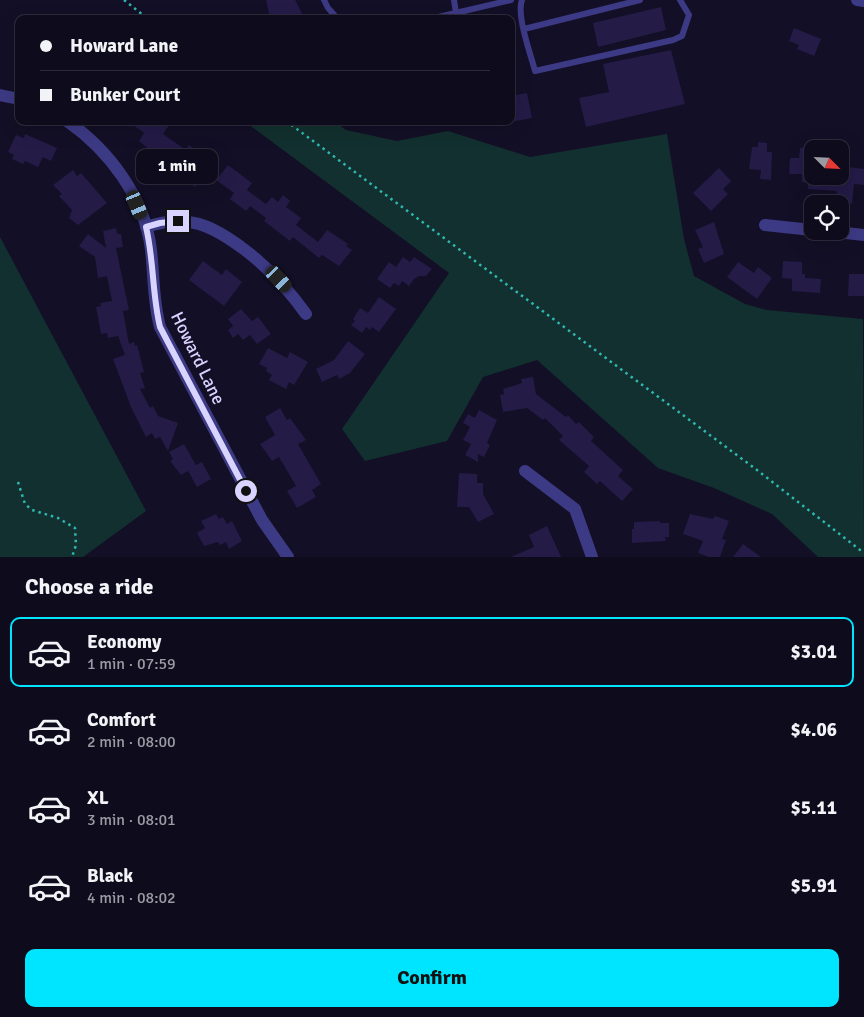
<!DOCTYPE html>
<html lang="en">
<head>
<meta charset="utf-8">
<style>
  :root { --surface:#0e0b1c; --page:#1c1929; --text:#f1f3f6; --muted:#9b9ba3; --line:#2e2b3b; --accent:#00e5ff }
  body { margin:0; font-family:Signika,sans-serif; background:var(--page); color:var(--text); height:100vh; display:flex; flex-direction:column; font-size:19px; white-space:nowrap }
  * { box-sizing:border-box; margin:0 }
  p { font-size:16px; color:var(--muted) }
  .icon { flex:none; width:28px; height:28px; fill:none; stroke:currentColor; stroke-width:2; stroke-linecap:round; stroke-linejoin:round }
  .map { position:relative; height:557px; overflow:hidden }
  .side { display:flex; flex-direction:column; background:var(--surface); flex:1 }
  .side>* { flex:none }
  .banner { position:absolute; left:15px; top:15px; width:500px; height:110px; border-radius:10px; box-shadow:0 5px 20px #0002,0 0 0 1px var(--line); display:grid; align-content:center; height:110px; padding:0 25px; background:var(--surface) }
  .needle { width:32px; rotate:114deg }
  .buttons { position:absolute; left:804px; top:140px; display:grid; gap:10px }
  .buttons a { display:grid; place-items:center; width:45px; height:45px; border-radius:10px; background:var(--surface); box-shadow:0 5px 20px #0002,0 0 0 1px var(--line); font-size:25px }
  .end { position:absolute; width:22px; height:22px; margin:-11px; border:6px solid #d9d4ff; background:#111; box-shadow:0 0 0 2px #111 }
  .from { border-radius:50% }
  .bubble { position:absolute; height:35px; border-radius:10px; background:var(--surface); box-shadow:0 5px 20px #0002,0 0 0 1px var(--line); font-size:16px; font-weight:700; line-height:35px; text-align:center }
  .car { position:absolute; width:15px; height:30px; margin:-15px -8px; border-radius:6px; box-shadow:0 0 4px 1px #0007; background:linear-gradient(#222 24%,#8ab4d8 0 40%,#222 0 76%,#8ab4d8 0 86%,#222 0) }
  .banner b { display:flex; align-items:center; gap:18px; height:48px; font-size:19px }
  .banner b+b { border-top:1px solid var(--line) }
  .banner i { width:12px; height:12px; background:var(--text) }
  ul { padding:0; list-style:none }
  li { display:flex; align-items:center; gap:15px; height:70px; margin:0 10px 8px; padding:0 15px; border:2px solid transparent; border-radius:10px }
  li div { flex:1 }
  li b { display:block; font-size:19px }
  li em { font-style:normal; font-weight:700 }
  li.on { border-color:var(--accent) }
  li>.icon { width:45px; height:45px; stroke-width:1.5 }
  h2 { padding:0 25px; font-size:22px; line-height:60px }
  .cta { display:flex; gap:10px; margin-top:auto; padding:10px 25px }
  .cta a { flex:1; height:58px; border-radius:10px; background:var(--accent); color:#111; font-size:20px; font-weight:700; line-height:58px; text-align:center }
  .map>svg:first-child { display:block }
  .green { fill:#12302f }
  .building { fill:#241b47 }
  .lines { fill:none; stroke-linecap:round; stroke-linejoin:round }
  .path { stroke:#2fb8b0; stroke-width:2.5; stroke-dasharray:2.5 4; stroke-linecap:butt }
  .lane { stroke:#3d3a85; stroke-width:6 }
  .street { stroke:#3d3a85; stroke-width:12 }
  .route { stroke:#d9d4ff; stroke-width:6 }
  .labels { text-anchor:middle; stroke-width:4.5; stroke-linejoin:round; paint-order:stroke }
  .street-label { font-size:18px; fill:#d9d4ff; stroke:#130f26 }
</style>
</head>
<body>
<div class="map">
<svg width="864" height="557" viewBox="0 0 864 557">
  <rect width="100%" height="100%" fill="#130f26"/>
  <path class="green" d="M 244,121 L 333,121 L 346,130 L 397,141 L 448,131 L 530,157 L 667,134 L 684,239 L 694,276 L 745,304 L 767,310 L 863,319 L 864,557 L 818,557 L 772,514 L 714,488 L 658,468 L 537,360 L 483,377 L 447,441 L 365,461 L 342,429 L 449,273 Z
    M 0,237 L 146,511 L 83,557 L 0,557 Z"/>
  <path class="building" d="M 266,0 L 295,0 L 305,19 L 270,19 Z
    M 661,7 L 666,30 L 598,47 L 593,23 Z
    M 794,28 L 821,39 L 814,56 L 797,49 L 799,45 L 789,41 Z
    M 671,50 L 685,104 L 586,127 L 579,98 L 609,92 L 603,64 Z
    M 527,93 L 532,118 L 511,122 L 511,96 Z
    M 128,121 L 172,121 L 163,134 L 186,150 L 189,145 L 196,151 L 193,156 L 210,168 L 195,187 L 179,175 L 183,170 L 175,164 L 176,162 L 158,149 L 154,153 L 139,141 L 144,133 Z
    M 25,134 L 57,148 L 51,161 L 43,157 L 38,167 L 25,161 L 23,164 L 12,159 L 14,155 L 8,152 L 16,135 L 24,138 Z
    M 758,142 L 767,143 L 767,152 L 772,152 L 771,180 L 760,179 L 761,170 L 749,169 L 752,147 L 758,147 Z
    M 800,148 L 809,148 L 809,156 L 812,156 L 812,176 L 840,176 L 840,166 L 864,169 L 864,185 L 854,184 L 852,204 L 836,201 L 837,191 L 808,189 L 808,183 L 802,182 L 802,174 L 789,174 L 790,158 L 799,158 Z
    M 228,165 L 252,183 L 247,190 L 266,204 L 272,197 L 278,202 L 283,195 L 290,201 L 286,207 L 301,218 L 296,225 L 318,242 L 327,230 L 348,244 L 346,246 L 352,250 L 339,266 L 322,255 L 319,258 L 293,237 L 290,241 L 264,221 L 266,218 L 250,206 L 246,211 L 230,199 L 234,193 L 216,180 Z
    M 719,168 L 731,181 L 723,189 L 728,194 L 711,211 L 693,193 Z
    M 73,170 L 77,176 L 81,173 L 107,203 L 78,225 L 69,218 L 72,210 L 59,196 L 62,194 L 53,185 Z
    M 714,222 L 724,254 L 704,263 L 698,249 L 703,247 L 695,230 Z
    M 116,228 L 117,234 L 121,234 L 123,247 L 116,248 L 129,310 L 123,311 L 129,344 L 134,342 L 135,346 L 137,345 L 144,372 L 140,373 L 145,388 L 140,389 L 150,408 L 153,406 L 158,416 L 178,423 L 168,451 L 160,437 L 155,439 L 152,433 L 146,437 L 131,407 L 113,359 L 125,355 L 118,336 L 108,338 L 107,333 L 101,334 L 96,307 L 101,306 L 100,303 L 112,301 L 107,276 L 98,278 L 95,257 L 79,246 L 88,234 L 106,248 L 103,231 Z
    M 403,257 L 410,262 L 414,257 L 432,269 L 426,276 L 419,276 L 414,279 L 409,286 L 402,281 L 399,286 L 394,283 L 390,288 L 377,279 L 389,262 L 396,267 Z
    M 203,261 L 222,275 L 226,269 L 242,282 L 224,306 L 189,280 Z
    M 783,261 L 802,262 L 802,274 L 805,274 L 805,278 L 821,279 L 820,293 L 792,291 L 792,279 L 782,278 Z
    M 738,262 L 754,273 L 758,267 L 772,278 L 757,299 L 727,277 Z
    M 849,274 L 864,274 L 864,296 L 848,296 Z
    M 379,297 L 396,309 L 379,332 L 372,327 L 370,330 L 366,327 L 362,333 L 351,325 L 355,321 L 353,319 L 360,308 L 368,313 Z
    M 241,309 L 252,321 L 258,317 L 271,334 L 257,344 L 250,335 L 243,340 L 238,334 L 233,338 L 228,330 L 233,326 L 228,319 Z
    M 348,341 L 365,354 L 350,373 L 339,379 L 337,375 L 322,382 L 316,369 L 334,360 Z
    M 268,348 L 287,358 L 290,352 L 308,362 L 294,385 L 289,382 L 286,389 L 269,380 L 272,375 L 266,371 L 267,368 L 259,364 Z
    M 533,377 L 536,394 L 566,417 L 568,415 L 576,424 L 579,422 L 594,437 L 591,441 L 623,470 L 618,476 L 633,489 L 622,501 L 600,481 L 597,484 L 584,472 L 589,466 L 559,440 L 563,436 L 545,418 L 543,420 L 527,408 L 503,412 L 500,395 L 504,394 L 503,389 L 522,383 L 521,379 Z
    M 280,408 L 287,420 L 290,418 L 306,440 L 298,444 L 321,484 L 312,490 L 316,497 L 297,508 L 287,491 L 296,486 L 279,457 L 272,461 L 260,444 L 275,435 L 265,417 Z
    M 479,410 L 497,420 L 487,443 L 490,445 L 484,457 L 478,454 L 478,462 L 465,455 L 471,444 L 463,440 L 470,427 L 463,423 L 468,414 L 475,418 Z
    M 184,444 L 196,465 L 202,462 L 211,479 L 197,487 L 188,471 L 181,475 L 170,461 L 173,459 L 169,452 Z
    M 459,473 L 477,474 L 477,483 L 483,483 L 483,494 L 494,514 L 478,522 L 469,507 L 457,507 Z
    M 216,514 L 219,519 L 223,517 L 227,524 L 232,521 L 242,541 L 229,549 L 226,542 L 220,545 L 218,542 L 204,546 L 197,533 L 205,528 L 201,521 Z
    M 690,514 L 713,519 L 715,516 L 729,521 L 722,539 L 726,540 L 720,557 L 709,557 L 698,553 L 703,541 L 683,534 Z
    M 660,521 L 660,523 L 669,523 L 669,537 L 665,537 L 666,541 L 632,543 L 632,529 L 634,529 L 634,522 Z
    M 547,526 L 561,557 L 511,557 L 534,547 L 529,535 Z
    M 743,544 L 761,557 L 733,557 Z"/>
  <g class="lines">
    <path class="path" d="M 124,0 L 148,19
      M 286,121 L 753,467 L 864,553
      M 18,482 L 25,504 L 32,510 L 58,518 L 75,528 L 76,545 L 72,557"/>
    <path class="lane" d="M 324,0 L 328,8 L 338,19
      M 454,0 L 456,13
      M 522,0 C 516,15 531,55 535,71 L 673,40 L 682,36 L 689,15 L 680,0
      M 430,19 L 511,0
      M 524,29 L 640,0"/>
    <path class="street" d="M 857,0 L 864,1
      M 0,95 L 19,99
      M 67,121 C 109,150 145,198 151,250 C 154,276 153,301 160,327 L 262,520 L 288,557
      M 765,225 L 812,230
      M 146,227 C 187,213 212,225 245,250 C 270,269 288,289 306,314
      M 828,231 L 864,235
      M 525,471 L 575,509 L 592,557"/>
  </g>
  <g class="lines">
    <path class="route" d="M 178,221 L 160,223 L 146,227 C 154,260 152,294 160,327 L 246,491"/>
  </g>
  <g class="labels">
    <g class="street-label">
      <text transform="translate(198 358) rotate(64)" y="6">Howard Lane</text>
    </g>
  </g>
</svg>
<div class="buttons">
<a><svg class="needle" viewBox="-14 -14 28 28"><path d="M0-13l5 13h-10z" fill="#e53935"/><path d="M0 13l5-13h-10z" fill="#9b9ba3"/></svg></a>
<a><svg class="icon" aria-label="locate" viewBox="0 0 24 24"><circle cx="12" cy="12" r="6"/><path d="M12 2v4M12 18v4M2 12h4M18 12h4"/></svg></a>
</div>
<i class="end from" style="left:246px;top:491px"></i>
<i class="end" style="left:178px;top:221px"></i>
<div class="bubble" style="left:136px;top:149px;width:82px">1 min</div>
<i class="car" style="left:137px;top:205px;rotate:157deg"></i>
<i class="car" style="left:279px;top:279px;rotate:137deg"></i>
<div class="banner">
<b><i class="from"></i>Howard Lane</b>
<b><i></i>Bunker Court</b>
</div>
</div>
<section class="side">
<h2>Choose a ride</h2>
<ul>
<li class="on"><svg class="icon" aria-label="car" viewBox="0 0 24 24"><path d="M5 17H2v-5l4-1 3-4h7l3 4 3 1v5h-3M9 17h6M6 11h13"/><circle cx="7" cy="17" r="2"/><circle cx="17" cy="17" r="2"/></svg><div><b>Economy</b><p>1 min · 07:59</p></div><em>$3.01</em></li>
<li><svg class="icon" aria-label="car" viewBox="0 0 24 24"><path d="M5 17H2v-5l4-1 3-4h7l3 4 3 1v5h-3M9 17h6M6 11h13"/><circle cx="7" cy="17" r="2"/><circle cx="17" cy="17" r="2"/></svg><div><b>Comfort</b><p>2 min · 08:00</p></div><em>$4.06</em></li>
<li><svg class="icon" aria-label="car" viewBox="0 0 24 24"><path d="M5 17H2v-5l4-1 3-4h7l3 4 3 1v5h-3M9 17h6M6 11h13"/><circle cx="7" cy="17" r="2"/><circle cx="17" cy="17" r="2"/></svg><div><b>XL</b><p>3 min · 08:01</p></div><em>$5.11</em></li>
<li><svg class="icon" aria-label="car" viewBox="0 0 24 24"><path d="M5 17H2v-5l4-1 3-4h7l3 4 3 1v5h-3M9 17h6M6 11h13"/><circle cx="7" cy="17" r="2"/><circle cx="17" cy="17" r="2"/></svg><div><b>Black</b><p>4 min · 08:02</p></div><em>$5.91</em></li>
</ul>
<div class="cta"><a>Confirm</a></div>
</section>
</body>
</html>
